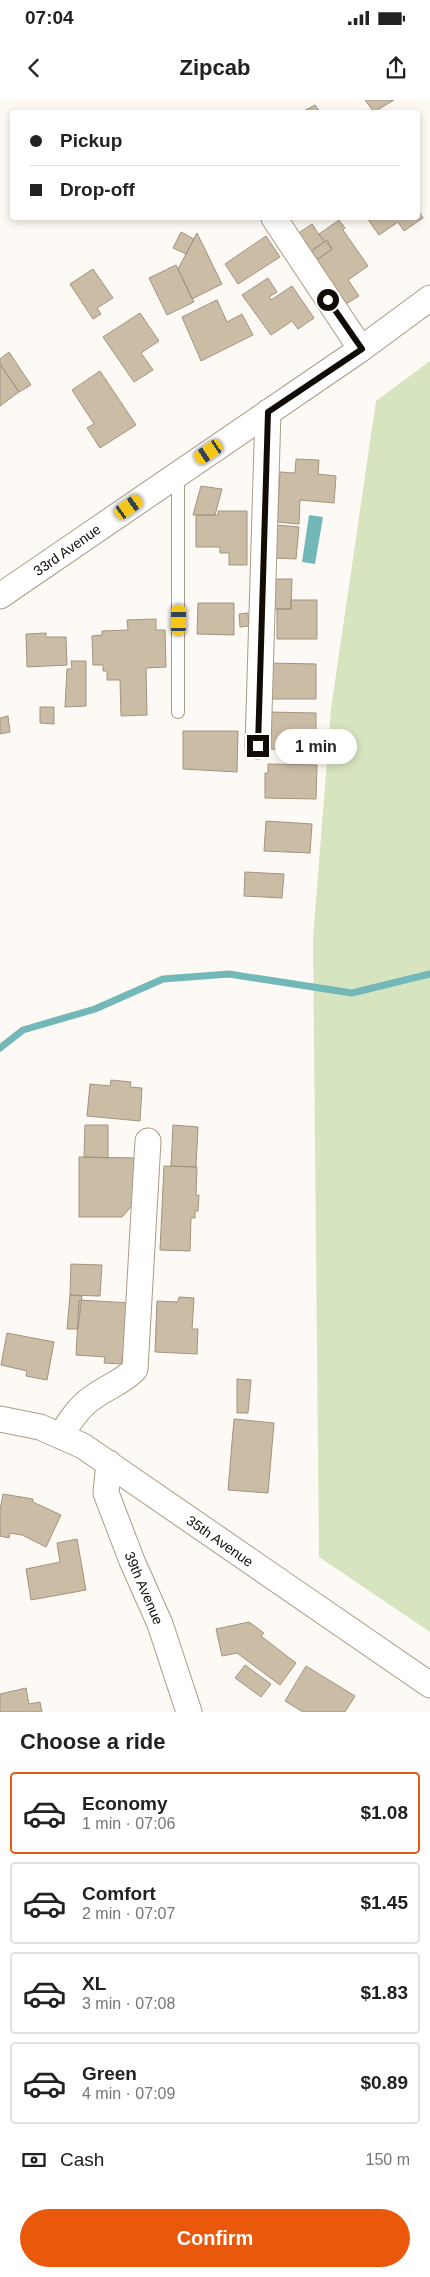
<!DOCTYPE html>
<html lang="en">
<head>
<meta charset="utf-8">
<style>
  :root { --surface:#fff; --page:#f6f6f6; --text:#222; --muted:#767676; --line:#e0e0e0; --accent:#ea580c }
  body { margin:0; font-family:Helvetica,sans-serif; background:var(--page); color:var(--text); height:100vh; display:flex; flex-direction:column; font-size:19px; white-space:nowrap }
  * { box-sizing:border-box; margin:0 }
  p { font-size:16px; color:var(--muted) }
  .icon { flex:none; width:28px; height:28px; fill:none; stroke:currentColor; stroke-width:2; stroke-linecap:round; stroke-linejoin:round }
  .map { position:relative; height:1612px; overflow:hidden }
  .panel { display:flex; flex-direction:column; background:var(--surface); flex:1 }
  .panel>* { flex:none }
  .guide { position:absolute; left:10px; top:10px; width:410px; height:110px; border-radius:5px; box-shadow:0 2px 8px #0003; display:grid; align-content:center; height:110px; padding:0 20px; background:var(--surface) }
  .end { position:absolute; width:22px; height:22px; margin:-11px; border:6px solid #120c06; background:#fff; box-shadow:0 0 0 2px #fff }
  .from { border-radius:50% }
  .bubble { position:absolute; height:35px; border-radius:18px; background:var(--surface); box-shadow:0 2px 8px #0003; font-size:16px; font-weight:700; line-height:35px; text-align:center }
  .car { position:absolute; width:15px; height:30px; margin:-15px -8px; border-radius:6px; box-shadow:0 0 4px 1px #0007; background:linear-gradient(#f5c518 24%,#345 0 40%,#f5c518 0 76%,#345 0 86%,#f5c518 0) }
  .guide b { display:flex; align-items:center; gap:18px; height:48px; font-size:19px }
  .guide b+b { border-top:1px solid var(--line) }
  .guide i { width:12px; height:12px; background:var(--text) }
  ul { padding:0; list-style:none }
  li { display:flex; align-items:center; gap:15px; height:82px; margin:0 10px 8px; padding:0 10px; border:2px solid var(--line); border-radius:5px }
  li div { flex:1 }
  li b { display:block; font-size:19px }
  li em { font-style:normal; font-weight:700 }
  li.on { border-color:var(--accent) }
  li>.icon { width:45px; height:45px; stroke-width:1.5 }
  h2 { padding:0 20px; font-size:22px; line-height:60px }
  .pay { display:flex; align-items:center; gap:12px; height:55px; padding:0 20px; font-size:19px }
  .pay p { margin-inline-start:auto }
  .button { display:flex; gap:10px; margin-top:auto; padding:10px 20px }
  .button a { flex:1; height:58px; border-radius:30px; background:var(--accent); color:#fff; font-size:20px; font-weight:700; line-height:58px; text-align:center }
  .status { display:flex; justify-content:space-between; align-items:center; height:35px; padding:0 25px; background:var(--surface); direction:ltr }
  .status svg { height:14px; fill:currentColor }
  header { display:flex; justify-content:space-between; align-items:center; height:65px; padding:0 20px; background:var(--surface); font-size:22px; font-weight:700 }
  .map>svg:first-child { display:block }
  .green { fill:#d7e4c0 }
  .water { fill:#73b8b9 }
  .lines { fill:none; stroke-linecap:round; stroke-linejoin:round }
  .stream { stroke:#73b8b9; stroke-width:7 }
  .building { fill:#cbbca6; stroke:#a2947f }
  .lane-casing { stroke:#aa9b86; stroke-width:14 }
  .street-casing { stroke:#aa9b86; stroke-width:27 }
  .lane { stroke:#fff; stroke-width:12 }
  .street { stroke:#fff; stroke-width:25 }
  .route { stroke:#120c06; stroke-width:6 }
  .labels { text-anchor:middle; stroke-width:4.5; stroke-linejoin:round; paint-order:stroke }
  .street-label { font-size:14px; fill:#120c06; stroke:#fff }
</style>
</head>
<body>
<div class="status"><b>07:04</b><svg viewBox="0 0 49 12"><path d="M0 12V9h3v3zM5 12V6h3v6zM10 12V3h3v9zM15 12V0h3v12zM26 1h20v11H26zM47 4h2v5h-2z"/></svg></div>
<header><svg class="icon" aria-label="back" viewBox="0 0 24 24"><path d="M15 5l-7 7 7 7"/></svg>Zipcab<svg class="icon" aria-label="share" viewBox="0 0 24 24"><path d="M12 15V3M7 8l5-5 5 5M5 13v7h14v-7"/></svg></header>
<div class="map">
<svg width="430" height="1612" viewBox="0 0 430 1612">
  <rect width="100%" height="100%" fill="#fdfaf5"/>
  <path class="green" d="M 430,261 L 430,1532 L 319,1457 L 313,839 L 331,609 L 376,301 Z"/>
  <path class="water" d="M 309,415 L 323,417 L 315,464 L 302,462 Z"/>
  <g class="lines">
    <path class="stream" d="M 0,948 L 23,930 L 95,909 L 163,879 L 229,874 L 352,893 L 430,874"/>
  </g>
  <path class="building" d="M 365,0 L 394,0 L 374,12 Z
    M 315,5 L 320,12 L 302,12 Z
    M 418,110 L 423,118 L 404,131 L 398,122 L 379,135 L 367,118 L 418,118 Z
    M 339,120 L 345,128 L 343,130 L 368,166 L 348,180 L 359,196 L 338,209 L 308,166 L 332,149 L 319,134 Z
    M 312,124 L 324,142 L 304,156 L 291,138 Z
    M 181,132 L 194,139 L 186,154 L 173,148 Z
    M 197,133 L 222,184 L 192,199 L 178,169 Z
    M 266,136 L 280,157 L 238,184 L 225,164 Z
    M 327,140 L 332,149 L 308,166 L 303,157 Z
    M 176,165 L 194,202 L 167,215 L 149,178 Z
    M 93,169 L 113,198 L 97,208 L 101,214 L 93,219 L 70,184 Z
    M 268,178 L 277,192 L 269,197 L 271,200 L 292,186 L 314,218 L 298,229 L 292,221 L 271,235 L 242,195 Z
    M 217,200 L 227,222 L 242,214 L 253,235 L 201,261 L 182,217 Z
    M 140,213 L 159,241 L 141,253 L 153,270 L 134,282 L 103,237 Z
    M 9,252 L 31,285 L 19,292 L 0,264 L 0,259 Z
    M 0,264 L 19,292 L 0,306 Z
    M 100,271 L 136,325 L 100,348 L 87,328 L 94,324 L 72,290 Z
    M 296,359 L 319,360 L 318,374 L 336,376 L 334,403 L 300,400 L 299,424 L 277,422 L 280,372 L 295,373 Z
    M 201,386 L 222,389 L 215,415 L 193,415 Z
    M 218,411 L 247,411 L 247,465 L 229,465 L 229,453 L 220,453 L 220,447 L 196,447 L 196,415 L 218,415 Z
    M 277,425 L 299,427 L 296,459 L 275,458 Z
    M 271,479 L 292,479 L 291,509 L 271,509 Z
    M 291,500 L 317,500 L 317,539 L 277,539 L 277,509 L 291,509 Z
    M 198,503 L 234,503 L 234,535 L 197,534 Z
    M 248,513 L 249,526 L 240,527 L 239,514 Z
    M 156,519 L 156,530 L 165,530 L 166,567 L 146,568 L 147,615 L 121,616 L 120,580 L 107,580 L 107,571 L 103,571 L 103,565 L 93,565 L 92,536 L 102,535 L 102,531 L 128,530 L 127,520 Z
    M 46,533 L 46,537 L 66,537 L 67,565 L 27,567 L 26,534 Z
    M 71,561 L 86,561 L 86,606 L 65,607 L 67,569 L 72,569 Z
    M 268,563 L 316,564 L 316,599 L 264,599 Z
    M 40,607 L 54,607 L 54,624 L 40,623 Z
    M 268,612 L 316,613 L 316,650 L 264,649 Z
    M 8,616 L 10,632 L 0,634 L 0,618 Z
    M 183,631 L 238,631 L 237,672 L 183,669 Z
    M 268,664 L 317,665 L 316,699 L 265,698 L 265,673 L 268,673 Z
    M 266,721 L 312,724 L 310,753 L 264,751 Z
    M 245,772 L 284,774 L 282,798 L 244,796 Z
    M 111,980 L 131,982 L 130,987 L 142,988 L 140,1021 L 87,1016 L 90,984 L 110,986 Z
    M 85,1025 L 108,1025 L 108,1058 L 84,1057 Z
    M 173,1025 L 198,1027 L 196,1067 L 171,1066 Z
    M 79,1057 L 140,1058 L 139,1098 L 122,1117 L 79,1117 Z
    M 164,1066 L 197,1067 L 196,1095 L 199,1095 L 198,1111 L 195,1111 L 195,1118 L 191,1118 L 190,1151 L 160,1150 Z
    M 71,1164 L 102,1165 L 100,1196 L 70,1195 Z
    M 70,1195 L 82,1196 L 78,1229 L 67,1229 Z
    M 179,1197 L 194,1198 L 192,1229 L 198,1229 L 197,1254 L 155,1252 L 157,1201 L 178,1202 Z
    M 79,1200 L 131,1203 L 127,1258 L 122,1258 L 122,1264 L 104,1263 L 105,1257 L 76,1255 Z
    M 7,1233 L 54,1242 L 47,1280 L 26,1276 L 27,1271 L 1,1265 Z
    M 237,1279 L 251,1280 L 248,1313 L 237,1313 Z
    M 234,1319 L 274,1323 L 268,1393 L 228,1390 Z
    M 3,1394 L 33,1399 L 33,1402 L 61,1415 L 46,1447 L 22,1435 L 10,1433 L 9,1438 L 0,1436 L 0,1410 Z
    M 77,1439 L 86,1490 L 31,1500 L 26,1469 L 60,1462 L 57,1443 Z
    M 249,1522 L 264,1533 L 261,1536 L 296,1563 L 280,1585 L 237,1553 L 222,1556 L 216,1529 Z
    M 245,1565 L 271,1584 L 261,1597 L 235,1578 Z
    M 306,1566 L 355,1596 L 345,1612 L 303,1612 L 285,1601 Z
    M 26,1588 L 29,1604 L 40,1602 L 42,1612 L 0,1612 L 0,1594 Z"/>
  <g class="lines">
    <g class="lane-casing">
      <path id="lane" d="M 178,612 L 178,374"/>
    </g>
    <g class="street-casing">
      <path id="street" d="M 274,118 L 361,249
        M 0,496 L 361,249 L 430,198
        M 258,646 L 268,312
        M 0,1319 L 40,1327 L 83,1346 L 430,1585
        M 61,1335 C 70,1321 80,1305 95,1296 C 109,1286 123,1282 135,1269 L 148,1041
        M 109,1363 L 106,1393 L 132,1461 L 160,1524 L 189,1612"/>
    </g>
    <use href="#lane" class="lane"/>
    <use href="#street" class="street"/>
  </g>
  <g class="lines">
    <path class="route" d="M 258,646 L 268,312 L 362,249 L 328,200"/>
  </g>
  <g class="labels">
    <g class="street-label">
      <text transform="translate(67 450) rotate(-35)" y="5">33rd Avenue</text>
      <text transform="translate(220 1441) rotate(35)" y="5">35th Avenue</text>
      <text transform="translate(144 1488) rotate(67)" y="5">39th Avenue</text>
    </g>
  </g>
</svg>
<i class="end from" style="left:328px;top:200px"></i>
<i class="end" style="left:258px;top:646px"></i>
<div class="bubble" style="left:275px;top:629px;width:82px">1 min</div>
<i class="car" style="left:209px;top:352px;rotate:236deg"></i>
<i class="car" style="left:129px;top:407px;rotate:55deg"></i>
<i class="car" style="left:179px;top:520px;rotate:1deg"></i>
<div class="guide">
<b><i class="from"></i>Pickup</b>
<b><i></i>Drop-off</b>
</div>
</div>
<section class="panel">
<h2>Choose a ride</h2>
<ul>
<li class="on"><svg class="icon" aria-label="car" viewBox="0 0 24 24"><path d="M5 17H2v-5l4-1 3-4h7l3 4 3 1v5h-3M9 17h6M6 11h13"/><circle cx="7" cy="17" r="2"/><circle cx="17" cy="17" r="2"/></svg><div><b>Economy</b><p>1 min · 07:06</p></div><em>$1.08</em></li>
<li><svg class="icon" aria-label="car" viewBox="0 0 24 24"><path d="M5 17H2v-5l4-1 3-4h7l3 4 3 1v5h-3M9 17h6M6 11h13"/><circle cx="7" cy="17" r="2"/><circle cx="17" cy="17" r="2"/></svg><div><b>Comfort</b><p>2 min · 07:07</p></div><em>$1.45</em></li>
<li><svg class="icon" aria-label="car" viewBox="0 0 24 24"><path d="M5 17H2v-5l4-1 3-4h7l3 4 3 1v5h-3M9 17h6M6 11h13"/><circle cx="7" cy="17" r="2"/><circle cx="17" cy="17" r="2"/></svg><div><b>XL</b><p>3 min · 07:08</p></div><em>$1.83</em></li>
<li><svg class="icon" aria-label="car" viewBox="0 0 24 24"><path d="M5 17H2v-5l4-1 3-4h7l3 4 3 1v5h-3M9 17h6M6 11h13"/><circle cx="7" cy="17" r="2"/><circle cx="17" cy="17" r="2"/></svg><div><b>Green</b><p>4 min · 07:09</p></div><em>$0.89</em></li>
</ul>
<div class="pay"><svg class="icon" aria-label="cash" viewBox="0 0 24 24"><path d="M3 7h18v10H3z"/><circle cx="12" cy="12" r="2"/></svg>Cash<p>150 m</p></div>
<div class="button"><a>Confirm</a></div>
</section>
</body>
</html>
